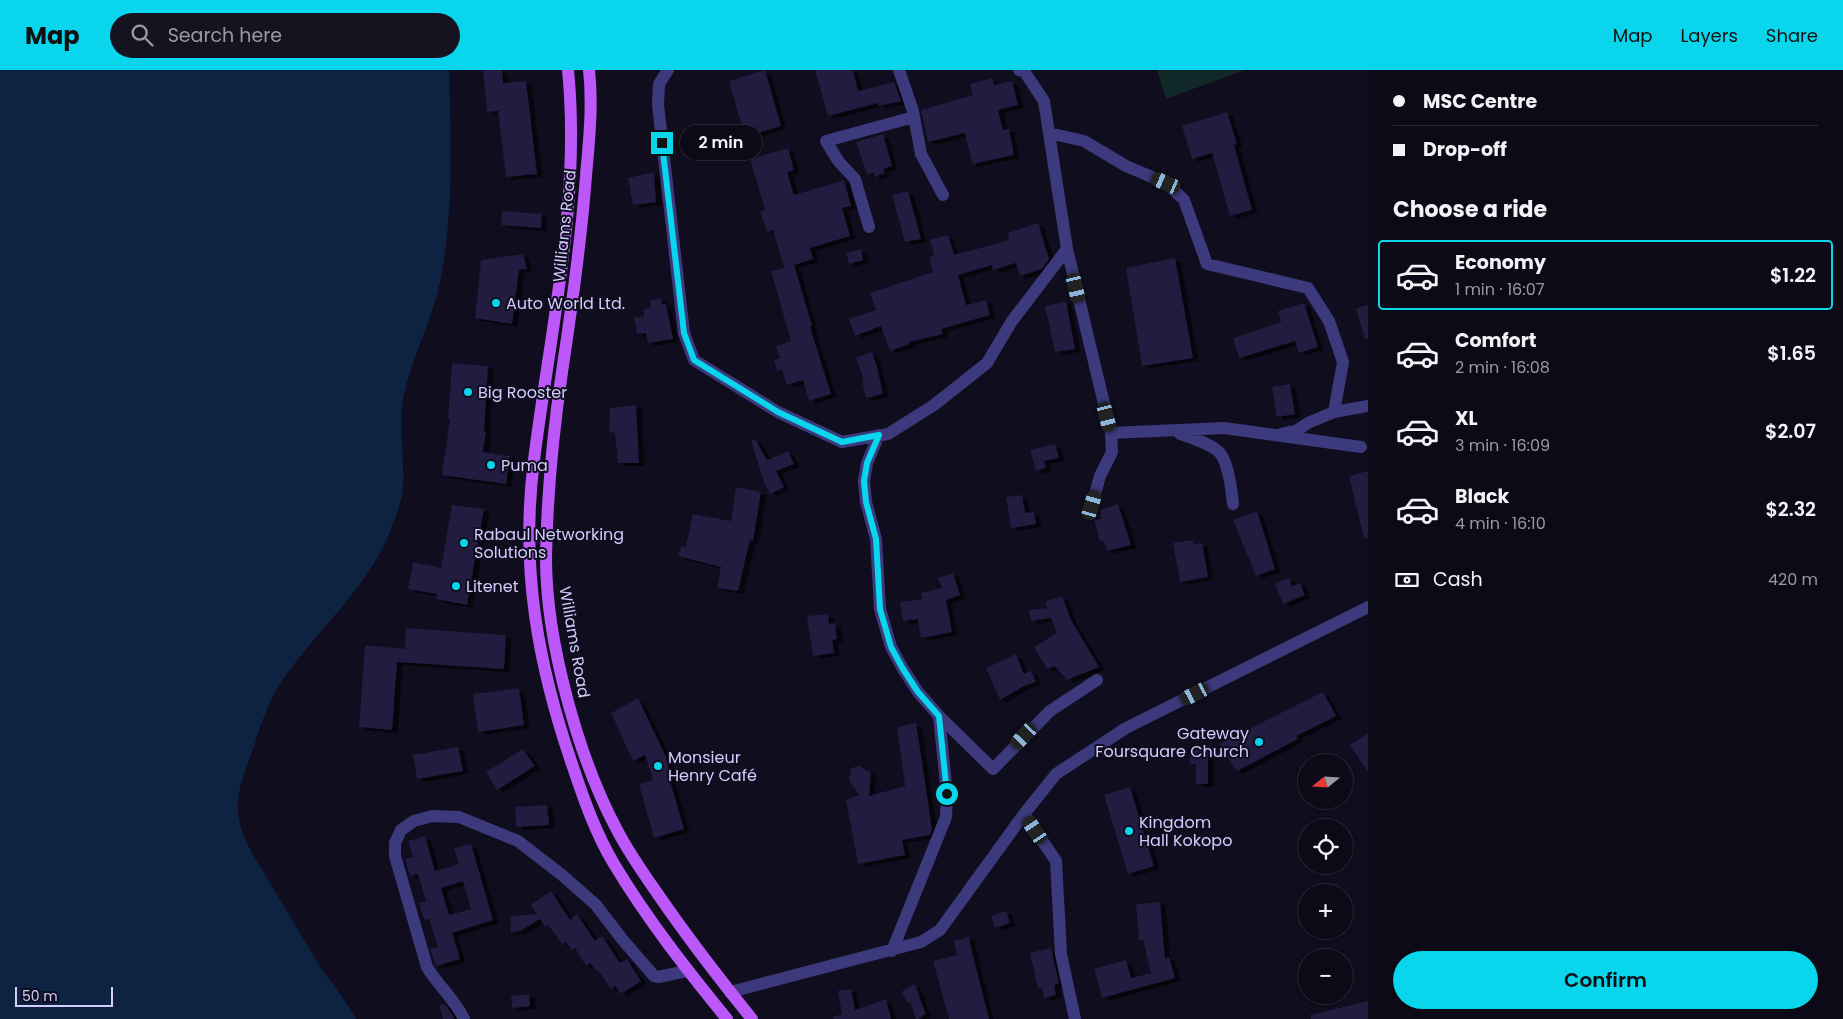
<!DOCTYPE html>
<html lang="en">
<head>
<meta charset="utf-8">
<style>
  :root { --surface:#0c0a16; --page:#15131f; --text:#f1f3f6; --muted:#9a9aa1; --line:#2c2b35; --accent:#09d6ec }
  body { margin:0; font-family:Poppins,sans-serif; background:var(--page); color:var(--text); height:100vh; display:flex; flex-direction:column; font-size:19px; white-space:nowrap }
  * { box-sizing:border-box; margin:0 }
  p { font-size:16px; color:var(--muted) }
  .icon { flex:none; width:28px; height:28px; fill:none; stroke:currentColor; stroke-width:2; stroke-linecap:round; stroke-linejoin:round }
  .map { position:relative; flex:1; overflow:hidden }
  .side { display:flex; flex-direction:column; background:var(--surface); width:475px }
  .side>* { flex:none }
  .banner { display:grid; align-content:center; height:110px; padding:0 25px; background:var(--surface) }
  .needle { width:32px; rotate:252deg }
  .tools { position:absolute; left:1298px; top:684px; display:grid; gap:10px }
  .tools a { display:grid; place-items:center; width:55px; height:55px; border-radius:50%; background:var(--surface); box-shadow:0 1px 4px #0004,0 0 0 1px var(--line); font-size:25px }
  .scale { position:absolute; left:15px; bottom:12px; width:98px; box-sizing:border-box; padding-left:5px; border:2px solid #d2ccfd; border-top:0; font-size:14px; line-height:18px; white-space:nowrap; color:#d2ccfd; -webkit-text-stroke:4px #100d1e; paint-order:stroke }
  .end { position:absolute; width:22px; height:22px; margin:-11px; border:6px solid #09d6ec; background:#111; box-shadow:0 0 0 2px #111 }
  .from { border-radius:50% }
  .bubble { position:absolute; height:35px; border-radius:18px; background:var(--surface); box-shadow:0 1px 4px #0004,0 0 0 1px var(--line); font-size:16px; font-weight:600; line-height:35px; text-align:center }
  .car { position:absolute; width:15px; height:30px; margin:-15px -8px; border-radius:6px; box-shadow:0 0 4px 1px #0007; background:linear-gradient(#222 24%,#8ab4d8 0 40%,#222 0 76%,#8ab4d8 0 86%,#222 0) }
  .banner b { display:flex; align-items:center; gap:18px; height:48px; font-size:19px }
  .banner b+b { border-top:1px solid var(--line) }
  .banner i { width:12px; height:12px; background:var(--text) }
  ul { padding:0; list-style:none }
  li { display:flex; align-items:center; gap:15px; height:70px; margin:0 10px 8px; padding:0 15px; border:2px solid transparent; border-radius:5px }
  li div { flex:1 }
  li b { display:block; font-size:19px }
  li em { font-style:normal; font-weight:600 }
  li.selected { border-color:var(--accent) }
  li>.icon { width:45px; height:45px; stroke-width:1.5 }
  h2 { padding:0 25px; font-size:22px; line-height:60px }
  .pay { display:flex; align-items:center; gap:12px; height:55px; padding:0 25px; font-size:19px }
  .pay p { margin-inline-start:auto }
  .button { display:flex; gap:10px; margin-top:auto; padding:10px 25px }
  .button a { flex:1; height:58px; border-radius:30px; background:var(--accent); color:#111; font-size:20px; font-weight:600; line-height:58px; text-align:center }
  header { display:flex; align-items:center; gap:30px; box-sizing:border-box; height:70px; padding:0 25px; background:var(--accent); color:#111 }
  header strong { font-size:24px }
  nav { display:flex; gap:28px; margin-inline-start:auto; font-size:18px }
  .search { width:350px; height:45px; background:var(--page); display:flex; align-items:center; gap:12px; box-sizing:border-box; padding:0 18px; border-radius:28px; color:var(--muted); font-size:19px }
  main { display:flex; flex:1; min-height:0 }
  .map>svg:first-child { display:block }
  .green { fill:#102827 }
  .water { fill:#0e2242 }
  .building { fill:#211a3f; fill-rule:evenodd; filter:url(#shadow) }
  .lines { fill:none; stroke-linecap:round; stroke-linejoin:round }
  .minor { stroke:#3c3a7c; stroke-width:12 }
  .primary { stroke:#bc58f9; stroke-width:12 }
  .route { stroke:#09d6ec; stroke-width:6 }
  .poi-dot { fill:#09d6ec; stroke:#100d1e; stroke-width:2 }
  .labels { text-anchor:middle; stroke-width:4; stroke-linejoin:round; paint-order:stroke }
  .street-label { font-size:16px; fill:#d2ccfd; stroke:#100d1e }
  .poi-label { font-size:16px; fill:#d2ccfd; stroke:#100d1e; text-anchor:start }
</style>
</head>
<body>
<header>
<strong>Map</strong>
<div class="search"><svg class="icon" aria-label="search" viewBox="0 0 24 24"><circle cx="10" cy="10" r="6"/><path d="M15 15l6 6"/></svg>Search here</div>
<nav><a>Map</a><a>Layers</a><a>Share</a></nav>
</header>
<main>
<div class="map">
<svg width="1368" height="949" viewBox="0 0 1368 949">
  <defs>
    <filter id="shadow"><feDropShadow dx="5.5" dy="3" stdDeviation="0" flood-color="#0009"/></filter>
  </defs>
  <rect width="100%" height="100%" fill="#100d1e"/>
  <path class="green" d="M 1157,0 L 1245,0 L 1166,29 Z"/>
  <path class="water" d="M 0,0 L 449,0 C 451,71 454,142 440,212 C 431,255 408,293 402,337 C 399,365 406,398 402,425 C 400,436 395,449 391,459 C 368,519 317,559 282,611 C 267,633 260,658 252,682 C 245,702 236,722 238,743 C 241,770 257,790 270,813 C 286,839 302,867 318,893 C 331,912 345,929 356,949 L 0,949 Z"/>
  <path class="building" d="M 483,0 L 502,0 L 503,13 L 526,11 L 537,104 L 506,107 L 498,41 L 487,42 Z
    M 765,0 L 781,56 L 745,67 L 729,11 Z
    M 815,0 L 853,0 L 858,21 L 894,12 L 901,31 L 879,36 L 878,33 L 828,46 Z
    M 992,8 L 994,15 L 1012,11 L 1018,35 L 998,40 L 1003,60 L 1009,59 L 1014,85 L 972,94 L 965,63 L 928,72 L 921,40 L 973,25 L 970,14 Z
    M 1227,42 L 1237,74 L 1234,75 L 1252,140 L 1230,146 L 1212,83 L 1192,89 L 1182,56 Z
    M 883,64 L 892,96 L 883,99 L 885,103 L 874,107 L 873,103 L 867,104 L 856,72 Z
    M 788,78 L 794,100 L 787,102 L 794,125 L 844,110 L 851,136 L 842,138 L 850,166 L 810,178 L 813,189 L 794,195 L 812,256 L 810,257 L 831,324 L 809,331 L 803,310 L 787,315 L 782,300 L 777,301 L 774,290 L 780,288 L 776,276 L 791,271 L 771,201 L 784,198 L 773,160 L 767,162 L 760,141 L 765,140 L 750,89 Z
    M 654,102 L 656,132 L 633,135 L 628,108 Z
    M 908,121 L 921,169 L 905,172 L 892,125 Z
    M 502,141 L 542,144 L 541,158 L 501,155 Z
    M 1038,153 L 1049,189 L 1042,199 L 1020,206 L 1016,193 L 993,200 L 992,195 L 958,205 L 966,235 L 986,230 L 990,245 L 941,259 L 943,264 L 909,272 L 909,274 L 890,281 L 881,256 L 855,266 L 849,249 L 876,240 L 870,223 L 933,202 L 929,187 L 934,186 L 930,170 L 948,165 L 954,185 L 1009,170 L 1008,163 Z
    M 861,179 L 863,190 L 849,194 L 846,183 Z
    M 523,184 L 527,199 L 519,200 L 512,254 L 475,248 L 481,190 Z
    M 1175,188 L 1193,288 L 1142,296 L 1126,198 Z
    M 660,228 L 662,234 L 666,234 L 673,269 L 648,273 L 646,263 L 637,264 L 634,248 L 644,246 L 644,240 L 651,236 L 650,231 Z
    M 1066,231 L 1075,279 L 1055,282 L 1045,236 Z
    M 1304,233 L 1318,277 L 1299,283 L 1295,271 L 1239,288 L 1233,268 L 1281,252 L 1278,241 Z
    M 1368,235 L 1368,269 L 1365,269 L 1356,238 Z
    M 872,282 L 877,297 L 883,324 L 866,328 L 862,311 L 864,310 L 856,288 Z
    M 452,293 L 488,296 L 484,361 L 486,361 L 483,382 L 510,386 L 506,414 L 442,405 L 450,349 L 448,349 Z
    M 1290,314 L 1295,344 L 1277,347 L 1272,317 Z
    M 636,335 L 639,393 L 618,393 L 615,363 L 609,362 L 610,338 Z
    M 755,369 L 767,390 L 788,381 L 794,394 L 776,401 L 784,417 L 770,424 L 764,412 L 751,371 Z
    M 1055,374 L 1059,388 L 1044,391 L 1046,398 L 1036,401 L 1030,380 Z
    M 1368,401 L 1368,468 L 1364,468 L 1349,406 Z
    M 736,417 L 761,422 L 753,471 L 750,470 L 738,521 L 717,518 L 721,497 L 678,486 L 681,476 L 686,477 L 693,444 L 731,451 Z
    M 1022,425 L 1025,443 L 1034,442 L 1036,454 L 1011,458 L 1006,427 Z
    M 1118,434 L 1131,475 L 1107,481 L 1104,471 L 1100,471 L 1094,450 L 1101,449 L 1100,440 Z
    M 452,435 L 484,439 L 467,535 L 436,529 L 437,524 L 408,519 L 413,492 L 441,498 Z
    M 1257,441 L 1275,499 L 1256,506 L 1233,450 Z
    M 1193,470 L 1193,474 L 1202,473 L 1208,507 L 1180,512 L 1173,473 Z
    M 953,503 L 960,525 L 946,530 L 952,562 L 921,568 L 918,549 L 903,551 L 900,532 L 922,529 L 921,523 L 942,518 L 938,508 Z
    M 1289,508 L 1292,516 L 1300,513 L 1305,525 L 1283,534 L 1275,514 Z
    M 1062,526 L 1071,550 L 1099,597 L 1067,610 L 1055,596 L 1047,599 L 1034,577 L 1057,563 L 1051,548 L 1031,551 L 1029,540 L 1047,538 L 1045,532 Z
    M 828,544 L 829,554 L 835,553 L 837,569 L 832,570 L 834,583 L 813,586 L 807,546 Z
    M 406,558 L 506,565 L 504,599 L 397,592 L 392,660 L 359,657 L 365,575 L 405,579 Z
    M 1016,584 L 1024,604 L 1031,600 L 1036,612 L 1024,616 L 1000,630 L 986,598 Z
    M 519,618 L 524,655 L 478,662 L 473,624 Z
    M 1323,622 L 1336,646 L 1296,666 L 1298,669 L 1237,701 L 1219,674 Z
    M 638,628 L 665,685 L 670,703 L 668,704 L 684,759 L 654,768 L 639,714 L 653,710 L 645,685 L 633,691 L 611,643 Z
    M 916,653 L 932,759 L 930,765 L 902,770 L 905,785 L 858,794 L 846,730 L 859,725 L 849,710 L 851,698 L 860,696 L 871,703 L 869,726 L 905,716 L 897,657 Z
    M 1368,663 L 1368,702 L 1350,675 Z
    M 458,677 L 463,701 L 417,709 L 413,685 Z
    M 523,679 L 535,696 L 497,720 L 486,702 Z
    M 1190,680 L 1208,680 L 1208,714 L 1196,714 L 1196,694 L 1190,694 Z
    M 1130,717 L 1154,796 L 1128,804 L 1104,725 Z
    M 547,735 L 549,755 L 516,757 L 515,737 Z
    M 425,766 L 435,801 L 459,794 L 454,778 L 471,774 L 493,850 L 452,863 L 460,889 L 436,896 L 430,879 L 438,877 L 429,849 L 424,850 L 419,833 L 426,831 L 418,804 L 410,806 L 405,789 L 413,787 L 408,771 ZM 463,811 L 471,839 L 449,845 L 441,818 Z
    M 551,821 L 570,850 L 577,844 L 595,871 L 602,866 L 620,893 L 627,889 L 641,911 L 621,924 L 615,916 L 611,919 L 598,900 L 596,901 L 590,893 L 586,896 L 575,878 L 572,880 L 566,872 L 562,874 L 548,855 L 545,857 L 540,849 L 520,861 L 511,862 L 510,846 L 537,844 L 531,835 Z
    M 1160,832 L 1165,888 L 1169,887 L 1175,908 L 1102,928 L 1094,899 L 1126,890 L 1131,908 L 1151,903 L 1143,870 L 1139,870 L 1136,834 Z
    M 1006,841 L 1010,853 L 995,858 L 991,846 Z
    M 969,867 L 972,882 L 989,949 L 949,949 L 933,891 L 957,885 L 954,871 Z
    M 1051,878 L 1059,913 L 1054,915 L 1056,925 L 1044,928 L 1042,917 L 1038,918 L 1030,883 Z
    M 914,914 L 920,926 L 919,927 L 926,944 L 918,949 L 916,949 L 910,932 L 908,933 L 901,922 Z
    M 851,919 L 855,940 L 886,929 L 891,949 L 833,949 L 833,947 L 842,944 L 838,921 Z
    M 529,924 L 530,936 L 512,938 L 511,926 Z
    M 1368,931 L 1368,949 L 1311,949 L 1310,945 Z
    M 445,934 L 452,944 L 454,949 L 443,949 L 439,935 Z"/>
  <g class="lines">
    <path class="minor" d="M 668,0 L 659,14 L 658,35 L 684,263 L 694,290 L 778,342 L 842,372 L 888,364 L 934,335 L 987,293 L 1012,251 L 1067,179 L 1044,31 L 1024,1 L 1019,0
      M 899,0 L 913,41 L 921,84 L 943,125
      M 1049,63 L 1084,71 L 1126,96 L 1166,113 L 1184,130 L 1207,194 L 1308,218 L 1329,251 L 1343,292 L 1334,342
      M 869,157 L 855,109 L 839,92 L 826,71 L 914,47
      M 1067,179 L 1111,363 L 1224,358 L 1361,377
      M 1180,364 C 1190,367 1213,375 1220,383 C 1228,392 1232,422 1233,434
      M 1281,364 L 1296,361 L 1308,353 L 1334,342 L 1368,336
      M 879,365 L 867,393 L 864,411 L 866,432 L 876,469 L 880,539 L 891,577 L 903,599 L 918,622 L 939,646 L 947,724 L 946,747 L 892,881
      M 1092,435 L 1100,406 L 1112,382 L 1111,363
      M 939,646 L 993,699 L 1050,641 L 1097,610
      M 1024,744 L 1056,791 L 1061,884 L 1075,949
      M 730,922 L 921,872 L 940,860 L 1024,744 L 1056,704 L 1126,658 L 1368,537
      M 464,949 C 455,929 438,916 427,897 L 395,786 L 395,773 L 401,760 L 414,751 L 432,746 L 459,747 L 518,771 L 562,805 L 596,835 L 622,869 L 654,906 L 658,907 L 687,901"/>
    <path class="primary" d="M 568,0 C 581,130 550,262 534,390 C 520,498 538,596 573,697 C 584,730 596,764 614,794 C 647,849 687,900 727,949
      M 589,0 C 593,35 589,71 586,106 C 581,172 572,236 562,302 C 553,363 547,426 546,488 C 546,571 578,687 617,760 C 628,781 641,800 655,820 C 685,864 718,907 752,949"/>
  </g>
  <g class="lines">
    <path class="route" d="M 662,73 L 684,263 L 694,290 L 778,342 L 842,372 L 879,365 L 867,393 L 864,411 L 866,432 L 876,469 L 880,539 L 891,577 L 903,599 L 918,622 L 939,646 L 947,724"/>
  </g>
  <g class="poi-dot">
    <circle cx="496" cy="233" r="5"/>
    <circle cx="468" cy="322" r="5"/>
    <circle cx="491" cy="395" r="5"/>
    <circle cx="464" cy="473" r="5"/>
    <circle cx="456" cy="516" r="5"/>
    <circle cx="1259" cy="672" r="5"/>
    <circle cx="658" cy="696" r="5"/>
    <circle cx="1129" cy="761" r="5"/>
  </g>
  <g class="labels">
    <g class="street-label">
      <text transform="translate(564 156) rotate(-84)" y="6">Williams Road</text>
      <text transform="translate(575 572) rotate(80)" y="6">Williams Road</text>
    </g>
    <g class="poi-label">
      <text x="506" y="239">Auto World Ltd.</text>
      <text x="478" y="328">Big Rooster</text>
      <text x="501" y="401">Puma</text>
      <text x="474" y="470">Rabaul Networking<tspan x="474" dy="18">Solutions</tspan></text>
      <text x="466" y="522">Litenet</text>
      <text x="1249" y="669" text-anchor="end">Gateway<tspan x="1249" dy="18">Foursquare Church</tspan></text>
      <text x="668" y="693">Monsieur<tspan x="668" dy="18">Henry Café</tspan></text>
      <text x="1139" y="758">Kingdom<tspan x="1139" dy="18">Hall Kokopo</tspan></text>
    </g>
  </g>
</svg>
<div class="tools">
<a><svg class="needle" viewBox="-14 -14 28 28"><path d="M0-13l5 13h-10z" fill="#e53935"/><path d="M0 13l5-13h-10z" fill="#9a9aa1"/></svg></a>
<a><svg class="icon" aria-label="locate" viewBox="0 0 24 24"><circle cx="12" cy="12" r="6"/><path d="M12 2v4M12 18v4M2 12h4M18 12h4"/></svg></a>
<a>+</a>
<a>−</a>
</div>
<div class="scale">50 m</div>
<i class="end from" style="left:947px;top:724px"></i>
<i class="end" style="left:662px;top:73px"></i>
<div class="bubble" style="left:680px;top:55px;width:82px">2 min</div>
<i class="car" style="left:1166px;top:113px;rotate:293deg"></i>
<i class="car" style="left:1076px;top:218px;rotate:167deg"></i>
<i class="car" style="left:1107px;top:347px;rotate:166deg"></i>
<i class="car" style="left:1092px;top:435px;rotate:16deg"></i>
<i class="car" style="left:1195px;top:624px;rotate:243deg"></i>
<i class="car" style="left:1024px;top:666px;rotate:223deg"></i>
<i class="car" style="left:1035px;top:760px;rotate:326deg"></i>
</div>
<section class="side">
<div class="banner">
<b><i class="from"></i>MSC Centre</b>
<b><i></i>Drop-off</b>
</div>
<h2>Choose a ride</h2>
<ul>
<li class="selected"><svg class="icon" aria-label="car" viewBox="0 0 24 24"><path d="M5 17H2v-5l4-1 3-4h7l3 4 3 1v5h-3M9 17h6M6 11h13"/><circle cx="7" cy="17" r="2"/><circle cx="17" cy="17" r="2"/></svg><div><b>Economy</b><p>1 min · 16:07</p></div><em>$1.22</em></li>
<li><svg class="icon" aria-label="car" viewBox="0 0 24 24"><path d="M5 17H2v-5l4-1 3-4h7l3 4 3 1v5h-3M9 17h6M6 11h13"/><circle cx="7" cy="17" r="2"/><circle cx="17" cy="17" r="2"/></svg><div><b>Comfort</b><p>2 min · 16:08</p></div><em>$1.65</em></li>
<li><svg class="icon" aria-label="car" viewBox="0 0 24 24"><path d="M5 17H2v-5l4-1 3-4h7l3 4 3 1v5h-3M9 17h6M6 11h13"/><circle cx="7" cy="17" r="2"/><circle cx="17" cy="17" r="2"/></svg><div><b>XL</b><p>3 min · 16:09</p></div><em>$2.07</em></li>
<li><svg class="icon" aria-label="car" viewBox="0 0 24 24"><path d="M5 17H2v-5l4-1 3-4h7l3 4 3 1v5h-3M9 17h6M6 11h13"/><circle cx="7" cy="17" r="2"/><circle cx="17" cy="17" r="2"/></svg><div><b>Black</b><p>4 min · 16:10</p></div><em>$2.32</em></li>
</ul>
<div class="pay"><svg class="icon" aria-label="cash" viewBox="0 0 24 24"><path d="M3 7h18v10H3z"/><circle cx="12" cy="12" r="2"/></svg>Cash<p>420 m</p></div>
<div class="button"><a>Confirm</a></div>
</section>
</main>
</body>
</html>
